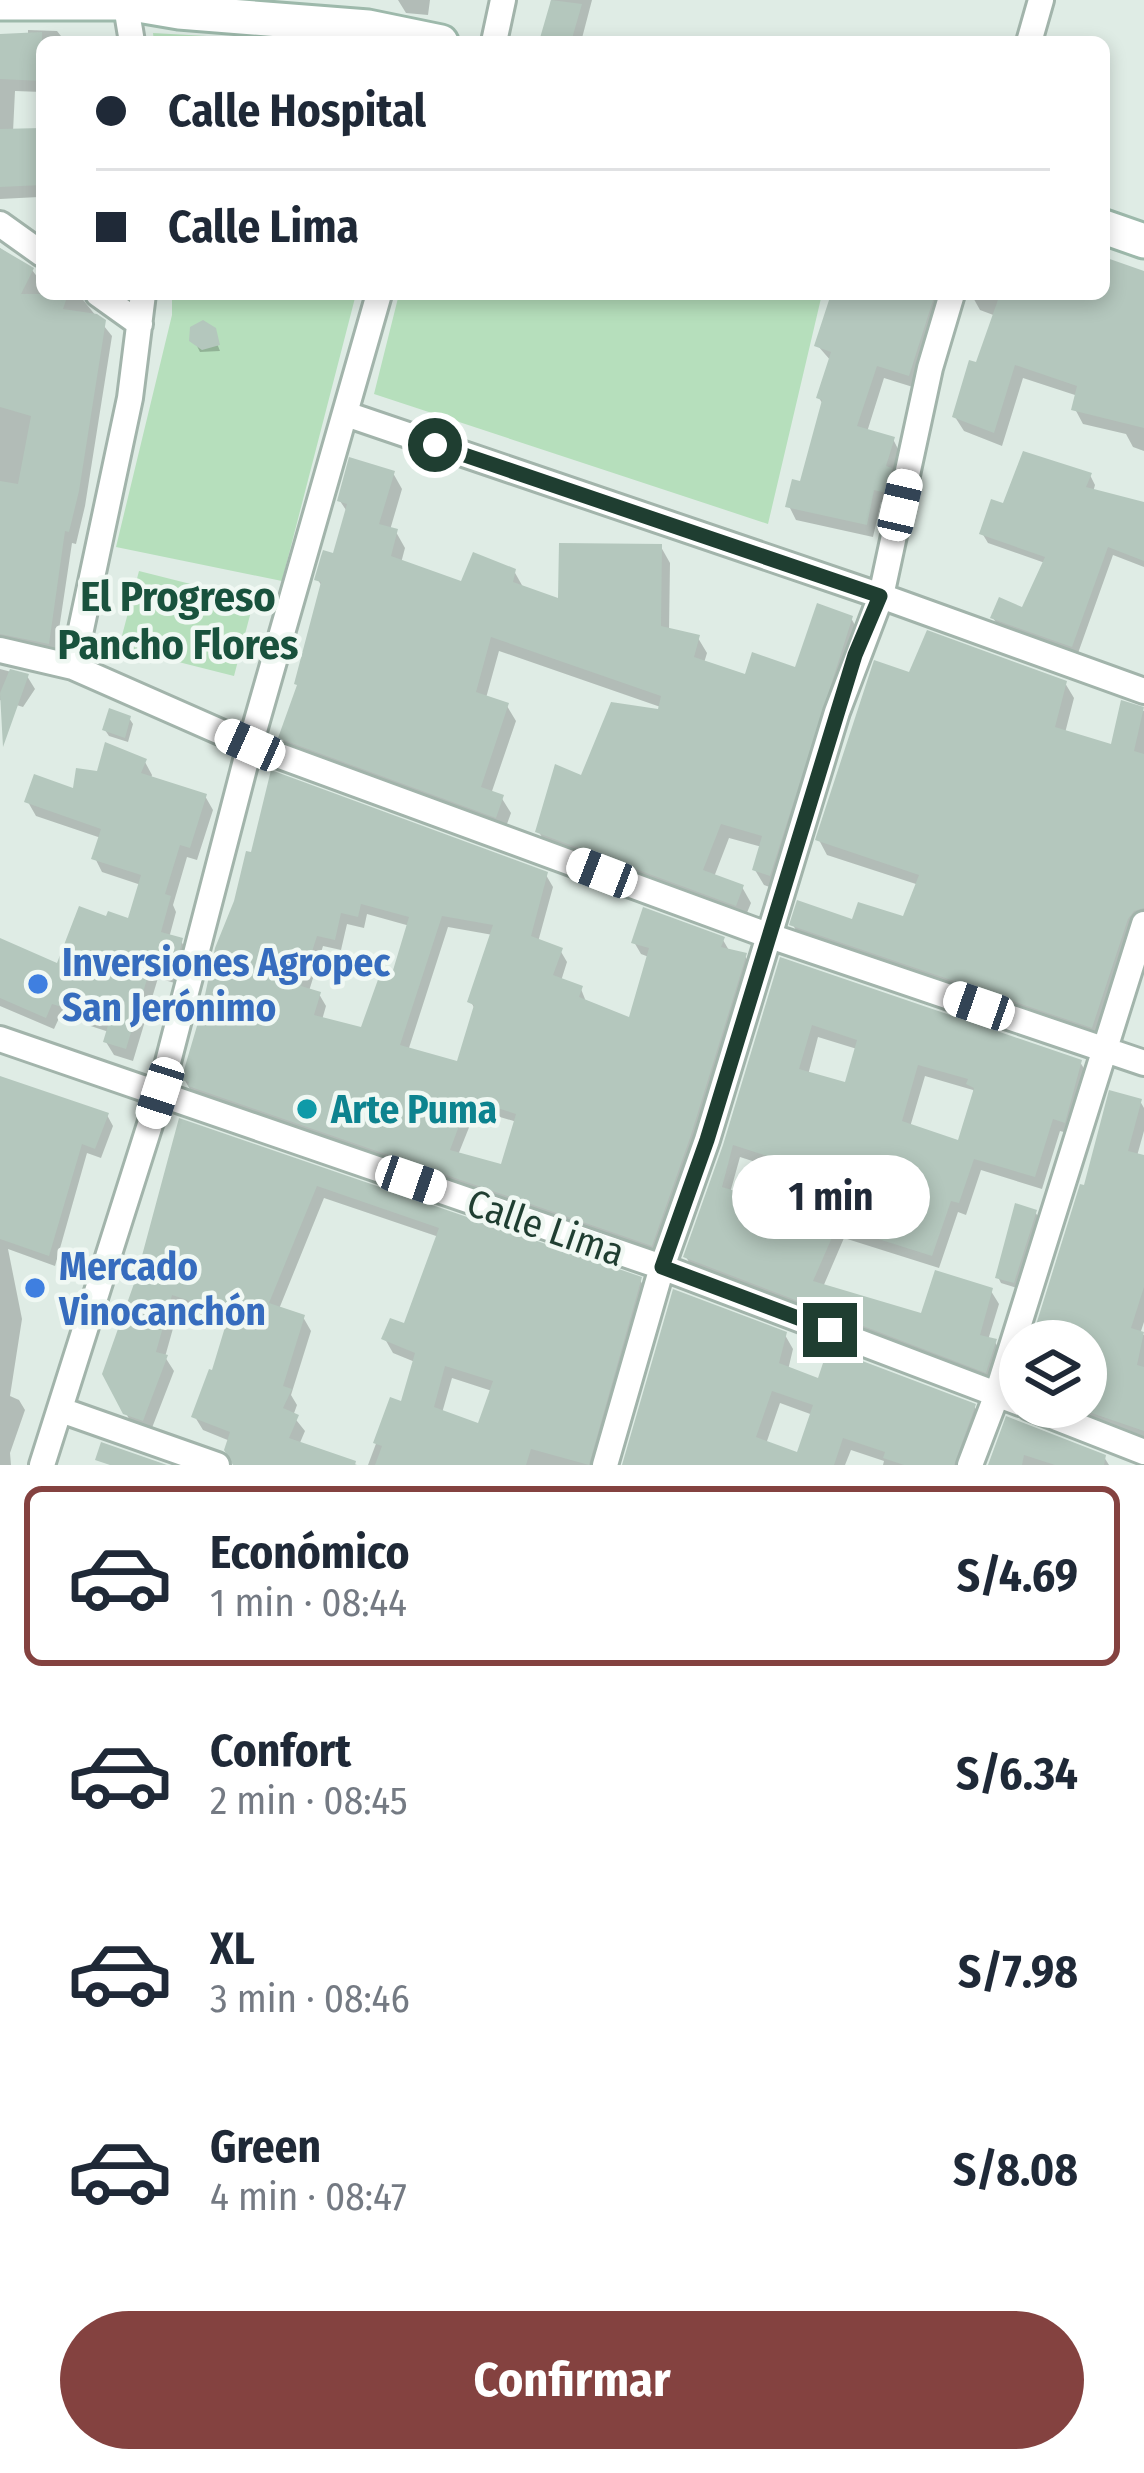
<!DOCTYPE html>
<html lang="es">
<head>
<meta charset="utf-8">
<style>
  :root { --surface:#fff; --page:#f6f6f7; --text:#1f2937; --muted:#747a83; --line:#e0e1e3; --accent:#844240 }
  body { margin:0; font-family:"Fira Sans Condensed",sans-serif; background:var(--page); color:var(--text); height:100vh; display:flex; flex-direction:column; font-size:45px; white-space:nowrap }
  * { box-sizing:border-box; margin:0 }
  p { font-size:39px; color:var(--muted) }
  .icon { flex:none; width:66px; height:66px; fill:none; stroke:currentColor; stroke-width:2; stroke-linecap:round; stroke-linejoin:round }
  .map { position:relative; height:1465px; overflow:hidden }
  .details { display:flex; flex-direction:column; background:var(--surface); flex:1 }
  .details>* { flex:none }
  .hud { position:absolute; left:36px; top:36px; width:1074px; height:264px; border-radius:18px; box-shadow:0 6px 18px #0003; display:grid; align-content:center; height:264px; padding:0 60px; background:var(--surface) }
  .fabs { position:absolute; left:999px; top:1320px; display:grid; gap:24px }
  .fabs a { display:grid; place-items:center; width:108px; height:108px; border-radius:50%; background:var(--surface); box-shadow:0 6px 18px #0003; font-size:60px }
  .end { position:absolute; width:54px; height:54px; margin:-27px; border:15px solid #1f3e31; background:#fff; box-shadow:0 0 0 6px #fff }
  .from { border-radius:50% }
  .bubble { position:absolute; height:84px; border-radius:42px; background:var(--surface); box-shadow:0 6px 18px #0003; font-size:39px; font-weight:700; line-height:84px; text-align:center }
  .car { position:absolute; width:36px; height:72px; margin:-36px -18px; border-radius:15px; box-shadow:0 0 9px 3px #0007; background:linear-gradient(#fff 24%,#345 0 40%,#fff 0 76%,#345 0 86%,#fff 0) }
  .hud b { display:flex; align-items:center; gap:42px; height:114px; font-size:45px }
  .hud b+b { border-top:3px solid var(--line) }
  .hud i { width:30px; height:30px; background:var(--text) }
  ul { padding:21px 0 0; list-style:none }
  li { display:flex; align-items:center; gap:36px; height:180px; margin:0 24px 18px; padding:0 36px; border:6px solid transparent; border-radius:18px }
  li div { flex:1 }
  li b { display:block; font-size:45px }
  li em { font-style:normal; font-weight:700 }
  li.selected { border-color:var(--accent) }
  li>.icon { width:108px; height:108px; stroke-width:1.5 }
  .button { display:flex; gap:24px; margin-top:auto; padding:24px 60px }
  .button a { flex:1; height:138px; border-radius:72px; background:var(--accent); color:#fff; font-size:48px; font-weight:700; line-height:138px; text-align:center }
  .map>svg:first-child { display:block }
  .green { fill:#b6dfbc }
  .shadow { fill:#0003; fill-rule:evenodd }
  .building { fill:#b4c7bd; fill-rule:evenodd }
  .lines { fill:none; stroke-linecap:round; stroke-linejoin:round }
  .street-casing { stroke:#a2b4ab; stroke-width:30 }
  .secondary-casing { stroke:#9db9ab; stroke-width:39 }
  .street { stroke:#fff; stroke-width:24 }
  .secondary { stroke:#fff; stroke-width:33 }
  .route { stroke:#1f3e31; stroke-width:15 }
  .shop-dot { fill:#3f7fe0; stroke:#f0f8f3; stroke-width:4.5 }
  .culture-dot { fill:#0f9aa8; stroke:#f0f8f3; stroke-width:4.5 }
  .labels { text-anchor:middle; stroke-width:9; stroke-linejoin:round; paint-order:stroke }
  .shop-label { font-size:39px; font-weight:bold; fill:#366cbe; stroke:#f0f8f3; text-anchor:start }
  .culture-label { font-size:39px; font-weight:bold; fill:#0d838f; stroke:#f0f8f3; text-anchor:start }
  .street-label { font-size:39px; fill:#1f3e31; stroke:#f0f8f3 }
  .neighbourhood-label { font-size:42px; font-weight:bold; fill:#19523d; stroke:#f0f8f3 }
</style>
</head>
<body>
<div class="map">
<svg width="1144" height="1465" viewBox="0 0 1144 1465">
  <rect width="100%" height="100%" fill="#dfece5"/>
  <path class="green" d="M 153,33 L 317,42 L 154,42 Z
    M 172,294 L 356,294 L 282,581 L 116,547 L 172,315 Z
    M 399,294 L 822,294 L 768,524 L 374,394 Z
    M 139,571 L 254,600 L 234,676 L 119,647 Z"/>
  <path class="shadow" d="M 398,0 L 430,0 L 428,15 L 406,13 Z
    M 551,0 L 592,0 L 581,42 L 546,42 Z
    M 28,30 L 57,31 L 61,36 L 110,38 L 112,42 L 42,42 L 42,92 L 15,91 L 13,132 L 42,131 L 42,201 L 39,197 L 0,199 L 0,37 L 28,35 Z
    M 0,248 L 32,270 L 42,283 L 42,294 L 80,296 L 112,336 L 85,506 L 76,544 L 72,543 L 55,656 L 0,651 Z
    M 1104,260 L 1144,274 L 1144,451 L 1133,447 L 1126,434 L 1083,424 L 1075,409 L 1078,396 L 1023,378 L 1002,446 L 964,431 L 955,417 L 996,316 L 980,310 L 971,294 L 1104,294 Z
    M 835,294 L 951,294 L 916,388 L 884,378 L 867,432 L 893,439 L 900,453 L 893,477 L 898,484 L 893,505 L 881,502 L 873,537 L 796,520 L 789,506 L 802,484 L 824,406 L 819,398 L 831,361 L 818,346 Z
    M 212,331 L 220,351 L 200,352 L 191,334 Z
    M 393,473 L 402,489 L 390,530 L 396,532 L 405,548 L 401,563 L 463,584 L 514,571 L 523,587 L 561,603 L 661,547 L 670,563 L 669,631 L 698,638 L 707,653 L 704,663 L 747,678 L 797,671 L 851,618 L 860,634 L 778,890 L 764,885 L 755,870 L 762,847 L 729,838 L 714,877 L 742,887 L 751,903 L 744,920 L 548,848 L 539,832 L 582,779 L 672,711 L 499,651 L 486,698 L 507,706 L 516,721 L 491,794 L 501,797 L 511,813 L 504,832 L 290,752 L 281,737 L 299,687 L 323,588 L 318,580 L 335,557 L 348,513 L 340,501 Z
    M 1090,475 L 1095,485 L 1093,492 L 1144,520 L 1144,567 L 1113,555 L 1077,656 L 999,627 L 993,618 L 1024,611 L 1045,563 L 988,543 L 982,533 L 1004,506 Z
    M 0,669 L 27,676 L 35,689 L 23,707 L 0,700 Z
    M 911,676 L 1065,683 L 1074,698 L 1065,733 L 1113,748 L 1123,704 L 1144,711 L 1144,927 L 1099,1041 L 801,939 L 793,925 L 905,920 L 919,885 L 827,855 L 819,840 Z
    M 129,718 L 133,724 L 128,742 L 109,736 L 105,730 Z
    M 145,762 L 152,775 L 151,779 L 205,796 L 213,810 L 197,860 L 187,857 L 173,905 L 176,912 L 169,938 L 181,941 L 189,955 L 181,985 L 158,978 L 133,1061 L 114,1055 L 106,1042 L 109,1032 L 60,1016 L 54,1029 L 0,1006 L 0,942 L 59,967 L 130,922 L 141,885 L 102,872 L 95,858 L 101,838 L 36,816 L 28,802 L 75,792 L 99,774 Z
    M 546,875 L 553,887 L 538,942 L 560,950 L 567,962 L 561,981 L 581,989 L 587,1004 L 630,1021 L 649,957 L 641,954 L 634,942 L 723,940 L 730,952 L 745,956 L 751,967 L 658,1256 L 198,1098 L 191,1091 L 184,1079 L 218,948 L 237,901 ZM 367,914 L 410,926 L 393,980 L 363,1031 L 322,1020 L 326,1006 L 319,994 L 309,991 L 323,946 L 341,950 L 347,924 L 364,928 ZM 448,927 L 493,935 L 471,1002 L 476,1011 L 459,1064 L 408,1051 ZM 476,1110 L 517,1122 L 503,1168 L 458,1155 Z
    M 782,961 L 1080,1062 L 1088,1075 L 1071,1134 L 1060,1131 L 1042,1189 L 981,1170 L 966,1215 L 958,1212 L 939,1268 L 844,1238 L 823,1287 L 923,1317 L 991,1291 L 999,1304 L 988,1340 L 995,1342 L 1002,1355 L 993,1384 L 694,1270 L 686,1257 L 726,1146 ZM 818,1037 L 857,1049 L 847,1086 L 808,1075 ZM 925,1076 L 973,1090 L 975,1095 L 960,1144 L 910,1127 ZM 740,1157 L 777,1169 L 767,1203 L 730,1193 Z
    M 0,1080 L 107,1115 L 113,1126 L 101,1158 L 87,1153 L 55,1266 L 8,1249 L 22,1319 L 10,1396 L 19,1400 L 25,1410 L 10,1453 L 11,1465 L 0,1465 Z
    M 1140,1101 L 1144,1108 L 1144,1131 L 1137,1156 L 1144,1158 L 1144,1322 L 1140,1334 L 1144,1335 L 1144,1441 L 1053,1407 L 1086,1407 L 1086,1341 L 1034,1341 L 1086,1189 Z
    M 181,1122 L 640,1280 L 648,1294 L 599,1465 L 477,1465 L 463,1460 L 462,1465 L 368,1465 L 392,1401 L 403,1405 L 415,1362 L 393,1353 L 385,1339 L 405,1327 L 439,1237 L 324,1198 L 279,1309 L 303,1317 L 311,1331 L 291,1395 L 297,1405 L 293,1416 L 305,1431 L 299,1445 L 357,1465 L 236,1465 L 227,1450 L 230,1441 L 203,1430 L 195,1417 L 214,1374 L 229,1324 L 179,1307 L 165,1357 L 174,1371 L 150,1433 L 134,1428 L 105,1374 L 150,1237 ZM 452,1378 L 492,1391 L 480,1427 L 442,1413 Z
    M 1035,1212 L 1039,1218 L 1017,1288 L 1001,1283 L 998,1277 Z
    M 675,1293 L 785,1335 L 793,1349 L 788,1370 L 820,1382 L 974,1406 L 982,1420 L 965,1465 L 883,1465 L 884,1461 L 851,1450 L 845,1465 L 625,1465 ZM 780,1403 L 813,1415 L 799,1456 L 766,1444 Z
    M 1008,1419 L 1104,1457 L 1109,1465 L 991,1465 Z"/>
  <path class="building" d="M 551,0 L 582,4 L 571,42 L 540,38 Z
    M 42,32 L 42,81 L 0,79 L 0,34 Z
    M 42,128 L 42,185 L 0,187 L 0,129 Z
    M 0,248 L 34,268 L 21,294 L 68,294 L 63,309 L 97,314 L 106,320 L 79,491 L 69,532 L 65,531 L 49,644 L 0,634 L 0,481 L 18,484 L 31,416 L 0,407 Z
    M 1104,257 L 1144,271 L 1144,428 L 1071,410 L 1077,386 L 1015,365 L 994,433 L 952,417 L 969,360 L 976,362 L 1000,294 L 1104,294 Z
    M 831,294 L 935,294 L 909,376 L 877,366 L 857,426 L 895,437 L 886,466 L 892,468 L 886,493 L 874,490 L 867,525 L 785,507 L 792,479 L 800,481 L 822,400 L 816,398 L 831,352 L 814,346 Z
    M 203,320 L 216,328 L 220,345 L 202,350 L 189,341 L 190,327 Z
    M 1023,451 L 1092,473 L 1086,487 L 1144,502 L 1144,561 L 1108,547 L 1072,647 L 990,618 L 999,597 L 1022,607 L 1045,557 L 979,534 L 991,499 L 1003,503 Z
    M 349,457 L 395,471 L 379,524 L 398,529 L 391,556 L 461,581 L 473,552 L 516,569 L 513,582 L 558,598 L 559,543 L 662,544 L 661,626 L 700,635 L 694,657 L 745,674 L 752,652 L 795,667 L 817,603 L 853,616 L 770,876 L 752,870 L 762,836 L 721,824 L 703,870 L 744,885 L 736,906 L 535,832 L 555,764 L 581,775 L 611,702 L 658,709 L 661,696 L 491,637 L 476,692 L 509,703 L 481,787 L 504,795 L 496,818 L 278,738 L 297,685 L 294,684 L 321,582 L 314,580 L 321,556 L 323,550 L 333,553 L 347,504 L 337,501 Z
    M 927,630 L 1067,681 L 1055,727 L 1111,744 L 1121,700 L 1144,707 L 1134,751 L 1144,754 L 1144,908 L 1134,911 L 1128,919 L 1092,1028 L 789,925 L 797,900 L 852,919 L 858,902 L 903,916 L 919,875 L 815,840 L 874,660 L 909,672 Z
    M 10,669 L 29,674 L 3,747 L 0,693 Z
    M 109,708 L 131,716 L 125,738 L 102,730 Z
    M 105,742 L 147,759 L 141,773 L 207,794 L 190,848 L 180,845 L 165,894 L 171,896 L 161,932 L 183,938 L 174,973 L 151,966 L 126,1049 L 103,1042 L 109,1022 L 52,1004 L 46,1018 L 0,998 L 0,938 L 57,963 L 79,906 L 106,916 L 108,911 L 128,918 L 141,875 L 91,859 L 101,829 L 24,802 L 34,774 L 73,788 L 76,768 L 97,771 Z
    M 271,770 L 548,872 L 531,936 L 563,948 L 553,975 L 583,986 L 579,997 L 629,1017 L 649,948 L 631,943 L 643,907 L 725,937 L 721,947 L 747,953 L 691,1135 L 652,1246 L 188,1086 L 189,1082 L 181,1080 L 202,1009 L 215,948 L 234,901 L 246,851 L 251,852 ZM 361,904 L 409,917 L 391,977 L 380,974 L 361,1027 L 314,1015 L 321,992 L 301,986 L 317,936 L 335,940 L 341,913 L 358,917 ZM 442,916 L 493,925 L 467,1002 L 474,1005 L 457,1061 L 400,1045 ZM 469,1099 L 516,1114 L 501,1164 L 450,1150 Z
    M 780,957 L 1082,1060 L 1065,1123 L 1053,1119 L 1035,1177 L 974,1159 L 959,1203 L 951,1201 L 932,1256 L 837,1226 L 813,1281 L 921,1313 L 935,1270 L 993,1288 L 980,1335 L 997,1339 L 986,1373 L 683,1257 L 723,1145 ZM 812,1025 L 857,1040 L 845,1082 L 799,1069 ZM 918,1065 L 968,1079 L 966,1084 L 974,1088 L 958,1140 L 902,1121 ZM 733,1145 L 776,1159 L 765,1200 L 722,1187 Z
    M 0,1076 L 109,1113 L 95,1149 L 82,1144 L 49,1256 L 0,1239 Z
    M 1109,1090 L 1142,1099 L 1128,1151 L 1144,1155 L 1144,1287 L 1131,1328 L 1144,1332 L 1137,1365 L 1144,1367 L 1144,1431 L 1074,1407 L 1086,1407 L 1086,1341 L 1031,1341 L 1080,1184 L 1084,1185 Z
    M 179,1118 L 642,1277 L 589,1465 L 531,1449 L 526,1465 L 375,1465 L 382,1446 L 373,1443 L 390,1397 L 401,1401 L 415,1353 L 381,1339 L 390,1318 L 404,1323 L 439,1228 L 317,1186 L 269,1303 L 305,1315 L 283,1386 L 292,1389 L 283,1408 L 299,1415 L 289,1438 L 356,1461 L 355,1465 L 233,1465 L 224,1450 L 230,1432 L 191,1417 L 209,1369 L 212,1370 L 229,1314 L 172,1295 L 156,1352 L 168,1355 L 143,1421 L 123,1414 L 102,1374 L 136,1278 ZM 445,1366 L 493,1381 L 478,1423 L 434,1407 Z
    M 1015,1203 L 1037,1210 L 1014,1283 L 995,1278 Z
    M 673,1289 L 787,1332 L 779,1363 L 818,1378 L 828,1348 L 976,1404 L 954,1465 L 904,1465 L 883,1458 L 885,1452 L 843,1438 L 834,1465 L 622,1465 ZM 772,1391 L 813,1405 L 797,1452 L 756,1437 Z
    M 1006,1416 L 1106,1455 L 1104,1465 L 1055,1465 L 1024,1455 L 1022,1465 L 988,1465 Z
    M 101,1442 L 167,1465 L 110,1465 L 95,1460 Z"/>
  <g class="lines">
    <g class="street-casing">
      <path id="street" d="M 125,0 L 132,42
        M 494,42 L 503,0
        M 1029,42 L 1041,0
        M 0,224 L 42,254
        M 98,294 L 140,324
        M 346,414 L 881,596 L 1144,691
        M 0,650 L 73,667 L 250,745 L 767,935 L 1144,1063
        M 73,667 L 130,398 L 143,294
        M 0,1039 L 662,1267 L 1020,1403
        M 1029,1407 L 1144,1452
        M 61,1410 L 217,1465
        M 42,1465 L 160,1093 L 250,745 L 379,294
        M 605,1465 L 662,1267 L 707,1140 L 837,712 L 881,596 L 930,368 L 952,294
        M 970,1465 L 997,1394 L 1144,924"/>
    </g>
    <g class="secondary-casing">
      <path id="secondary" d="M 0,3 L 126,3 L 179,12 L 368,27 L 441,42
        M 1104,227 L 1144,241"/>
    </g>
    <use href="#street" class="street"/>
    <use href="#secondary" class="secondary"/>
  </g>
  <g class="lines">
    <path class="route" d="M 435,445 L 880,596 L 855,655 L 707,1140 L 662,1267 L 830,1330"/>
  </g>
  <g class="shop-dot">
    <circle cx="38" cy="984" r="12"/>
    <circle cx="35" cy="1288" r="12"/>
  </g>
  <circle class="culture-dot" cx="307" cy="1109" r="12"/>
  <g class="labels">
    <g class="shop-label">
      <text x="62" y="976">Inversiones Agropec<tspan x="62" dy="45">San Jerónimo</tspan></text>
      <text x="59" y="1280">Mercado<tspan x="59" dy="45">Vinocanchón</tspan></text>
    </g>
    <g class="culture-label">
      <text x="331" y="1123">Arte Puma</text>
    </g>
    <g class="street-label">
      <text transform="translate(546 1227) rotate(19)" y="14">Calle Lima</text>
    </g>
    <g class="neighbourhood-label">
      <text x="178" y="611">El Progreso<tspan x="178" dy="48">Pancho Flores</tspan></text>
    </g>
  </g>
</svg>
<div class="fabs">
<a><svg class="icon" aria-label="layers" viewBox="0 0 24 24"><path d="M12 4l9 5-9 5-9-5zM3 14l9 5 9-5"/></svg></a>
</div>
<i class="end from" style="left:435px;top:445px"></i>
<i class="end" style="left:830px;top:1330px"></i>
<div class="bubble" style="left:732px;top:1155px;width:198px">1 min</div>
<i class="car" style="left:900px;top:505px;rotate:13deg"></i>
<i class="car" style="left:250px;top:745px;rotate:294deg"></i>
<i class="car" style="left:602px;top:873px;rotate:291deg"></i>
<i class="car" style="left:979px;top:1006px;rotate:289deg"></i>
<i class="car" style="left:160px;top:1093px;rotate:198deg"></i>
<i class="car" style="left:411px;top:1180px;rotate:109deg"></i>
<div class="hud">
<b><i class="from"></i>Calle Hospital</b>
<b><i></i>Calle Lima</b>
</div>
</div>
<section class="details">
<ul>
<li class="selected"><svg class="icon" aria-label="car" viewBox="0 0 24 24"><path d="M5 17H2v-5l4-1 3-4h7l3 4 3 1v5h-3M9 17h6M6 11h13"/><circle cx="7" cy="17" r="2"/><circle cx="17" cy="17" r="2"/></svg><div><b>Económico</b><p>1 min · 08:44</p></div><em>S/4.69</em></li>
<li><svg class="icon" aria-label="car" viewBox="0 0 24 24"><path d="M5 17H2v-5l4-1 3-4h7l3 4 3 1v5h-3M9 17h6M6 11h13"/><circle cx="7" cy="17" r="2"/><circle cx="17" cy="17" r="2"/></svg><div><b>Confort</b><p>2 min · 08:45</p></div><em>S/6.34</em></li>
<li><svg class="icon" aria-label="car" viewBox="0 0 24 24"><path d="M5 17H2v-5l4-1 3-4h7l3 4 3 1v5h-3M9 17h6M6 11h13"/><circle cx="7" cy="17" r="2"/><circle cx="17" cy="17" r="2"/></svg><div><b>XL</b><p>3 min · 08:46</p></div><em>S/7.98</em></li>
<li><svg class="icon" aria-label="car" viewBox="0 0 24 24"><path d="M5 17H2v-5l4-1 3-4h7l3 4 3 1v5h-3M9 17h6M6 11h13"/><circle cx="7" cy="17" r="2"/><circle cx="17" cy="17" r="2"/></svg><div><b>Green</b><p>4 min · 08:47</p></div><em>S/8.08</em></li>
</ul>
<div class="button"><a>Confirmar</a></div>
</section>
</body>
</html>
